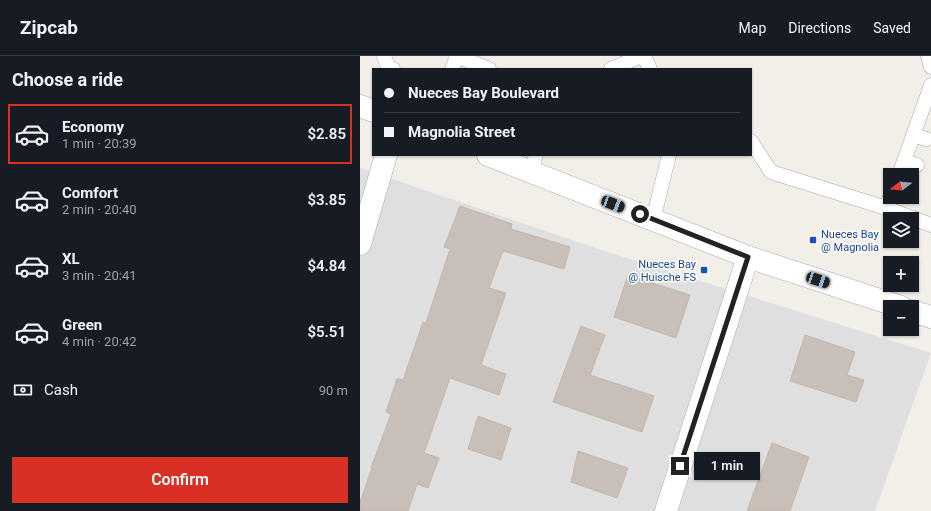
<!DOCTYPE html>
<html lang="en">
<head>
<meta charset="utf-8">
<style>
  :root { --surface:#171b24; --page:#242831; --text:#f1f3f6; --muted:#9ea1a6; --line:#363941; --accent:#d93025 }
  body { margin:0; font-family:Roboto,sans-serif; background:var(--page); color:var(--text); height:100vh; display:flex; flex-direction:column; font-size:15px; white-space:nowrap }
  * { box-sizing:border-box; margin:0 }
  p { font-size:13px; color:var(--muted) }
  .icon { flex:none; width:22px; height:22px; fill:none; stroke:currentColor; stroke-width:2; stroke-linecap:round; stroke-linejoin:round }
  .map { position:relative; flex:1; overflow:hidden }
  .side { display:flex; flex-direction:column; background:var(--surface); width:360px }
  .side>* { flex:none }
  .hud { position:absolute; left:12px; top:12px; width:380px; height:88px; border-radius:0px; box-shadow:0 1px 3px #0004; display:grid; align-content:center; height:88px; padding:0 12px; background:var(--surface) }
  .needle { width:26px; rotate:254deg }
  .fabs { position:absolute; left:523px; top:112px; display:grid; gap:8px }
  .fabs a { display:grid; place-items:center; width:36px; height:36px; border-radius:0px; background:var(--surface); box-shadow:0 1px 3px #0004; font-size:20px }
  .end { position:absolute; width:18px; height:18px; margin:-9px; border:5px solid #222; background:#fff; box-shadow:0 0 0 2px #fff }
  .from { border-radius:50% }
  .bubble { position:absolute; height:28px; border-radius:0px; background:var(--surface); box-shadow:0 1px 3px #0004; font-size:13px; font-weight:600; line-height:28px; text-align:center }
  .car { position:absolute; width:12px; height:24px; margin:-12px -6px; border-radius:5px; box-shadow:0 0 3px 1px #0007; background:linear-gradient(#222 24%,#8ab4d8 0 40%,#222 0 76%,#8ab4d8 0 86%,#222 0) }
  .hud b { display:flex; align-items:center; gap:14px; height:38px; font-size:15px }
  .hud b+b { border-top:1px solid var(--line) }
  .hud i { width:10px; height:10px; background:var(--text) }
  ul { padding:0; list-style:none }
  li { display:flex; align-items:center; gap:12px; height:60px; margin:0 8px 6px; padding:0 4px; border:2px solid transparent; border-radius:0px }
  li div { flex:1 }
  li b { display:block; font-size:15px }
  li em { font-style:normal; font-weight:600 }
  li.selected { border-color:var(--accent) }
  li>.icon { width:36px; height:36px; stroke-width:1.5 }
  h2 { padding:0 12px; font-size:18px; line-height:48px }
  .pay { display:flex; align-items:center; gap:10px; height:44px; padding:0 12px; font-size:15px }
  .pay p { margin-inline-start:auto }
  .primary-button { display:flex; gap:8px; margin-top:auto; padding:8px 12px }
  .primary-button a { flex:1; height:46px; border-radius:0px; background:var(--accent); color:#fff; font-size:16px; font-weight:600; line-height:46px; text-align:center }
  header { display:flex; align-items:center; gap:24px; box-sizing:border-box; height:56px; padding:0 20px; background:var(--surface); border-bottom:1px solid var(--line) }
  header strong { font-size:19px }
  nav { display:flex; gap:22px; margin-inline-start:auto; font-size:14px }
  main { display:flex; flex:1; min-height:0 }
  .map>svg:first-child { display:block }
  .residential { fill:#e0dfdf }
  .building { fill:#c7bfb8; stroke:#c4b6ab }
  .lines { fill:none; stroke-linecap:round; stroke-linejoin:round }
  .service-casing { stroke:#a9a9a9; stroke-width:15 }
  .minor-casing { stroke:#a9a9a9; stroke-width:23 }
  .tertiary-casing { stroke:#a9a9a9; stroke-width:23 }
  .service { stroke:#fff; stroke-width:14 }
  .minor { stroke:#fff; stroke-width:22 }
  .tertiary { stroke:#fff; stroke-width:22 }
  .route { stroke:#222; stroke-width:5 }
  .transit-dot { fill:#1a4fb4; stroke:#fff; stroke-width:1.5 }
  .labels { text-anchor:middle; stroke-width:3; stroke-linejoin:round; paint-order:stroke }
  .transit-label { font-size:11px; fill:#164399; stroke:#fff; text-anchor:start }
</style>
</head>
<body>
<header>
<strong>Zipcab</strong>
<nav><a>Map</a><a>Directions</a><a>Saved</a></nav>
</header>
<main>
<section class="side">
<h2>Choose a ride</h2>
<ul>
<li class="selected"><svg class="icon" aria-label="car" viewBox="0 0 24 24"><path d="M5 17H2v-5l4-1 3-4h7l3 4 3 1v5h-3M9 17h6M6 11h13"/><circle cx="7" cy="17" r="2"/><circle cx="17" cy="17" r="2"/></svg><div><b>Economy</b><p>1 min · 20:39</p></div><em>$2.85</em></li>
<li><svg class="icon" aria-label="car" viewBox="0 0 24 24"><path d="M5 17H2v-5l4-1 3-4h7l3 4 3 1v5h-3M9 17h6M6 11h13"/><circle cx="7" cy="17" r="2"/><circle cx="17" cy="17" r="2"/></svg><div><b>Comfort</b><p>2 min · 20:40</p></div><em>$3.85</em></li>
<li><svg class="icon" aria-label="car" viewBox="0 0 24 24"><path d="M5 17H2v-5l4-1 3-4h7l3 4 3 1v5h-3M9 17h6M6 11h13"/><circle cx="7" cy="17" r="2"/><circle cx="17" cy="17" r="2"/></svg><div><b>XL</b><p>3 min · 20:41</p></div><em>$4.84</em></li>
<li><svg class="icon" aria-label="car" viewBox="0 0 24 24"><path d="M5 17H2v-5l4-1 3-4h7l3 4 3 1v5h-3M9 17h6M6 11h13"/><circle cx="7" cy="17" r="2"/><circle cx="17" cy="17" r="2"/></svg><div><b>Green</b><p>4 min · 20:42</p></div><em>$5.51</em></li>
</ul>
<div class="pay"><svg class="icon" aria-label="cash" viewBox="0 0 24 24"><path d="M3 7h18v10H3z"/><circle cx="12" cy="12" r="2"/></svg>Cash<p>90 m</p></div>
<div class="primary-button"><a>Confirm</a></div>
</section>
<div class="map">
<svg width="571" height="455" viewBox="0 0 571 455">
  <rect width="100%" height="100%" fill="#f2efe9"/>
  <path class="residential" d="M 0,112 L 238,193 L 571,297 L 515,455 L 0,455 Z"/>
  <path class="building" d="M 100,150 L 152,168 L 151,173 L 210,191 L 204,213 L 143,195 L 129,232 L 146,237 L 121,309 L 146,318 L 139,339 L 90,322 L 64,397 L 79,402 L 68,432 L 57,428 L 48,455 L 0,455 L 0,446 L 12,412 L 11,412 L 31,358 L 26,356 L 37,323 L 43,324 L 63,266 L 66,267 L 90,193 L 84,191 Z
    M 268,219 L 330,239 L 316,282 L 254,261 Z
    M 221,270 L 245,279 L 230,319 L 294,340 L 282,376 L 193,346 Z
    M 445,279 L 495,296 L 487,319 L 504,324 L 496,346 L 430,325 Z
    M 118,360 L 151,372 L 141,404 L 108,393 Z
    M 412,387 L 449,401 L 430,455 L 387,455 Z
    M 218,395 L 268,412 L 257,442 L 211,426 Z"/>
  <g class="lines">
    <g class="service-casing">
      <path id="service" d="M 24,0 L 28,11 L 33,13
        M 284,0 L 290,13
        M 568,0 L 571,11
        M 92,13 L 97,0 L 129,13
        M 251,13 L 281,0
        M 553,79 L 566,83
        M 391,85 L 411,116 L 526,152 L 530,141
        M 544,105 L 557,109
        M 171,116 L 176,99
        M 539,119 L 571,29
        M 526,152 L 571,169
        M 293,164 L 309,99"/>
    </g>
    <g class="minor-casing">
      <path id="minor" d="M 0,188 L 26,99
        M 306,455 L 388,201"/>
    </g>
    <g class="tertiary-casing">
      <path id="tertiary" d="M 0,50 L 13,55
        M 128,99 L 388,201 L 541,251
        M 552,255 L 571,261"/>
    </g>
    <use href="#service" class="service"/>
    <use href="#minor" class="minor"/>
    <use href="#tertiary" class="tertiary"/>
  </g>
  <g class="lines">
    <path class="route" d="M 280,158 L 388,201 L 320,410"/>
  </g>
  <g class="transit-dot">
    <rect x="449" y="180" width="8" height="8" rx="2"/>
    <rect x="340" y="210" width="8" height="8" rx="2"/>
  </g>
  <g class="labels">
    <g class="transit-label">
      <text x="461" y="182">Nueces Bay<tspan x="461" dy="13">@ Magnolia</tspan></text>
      <text x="336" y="212" text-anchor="end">Nueces Bay<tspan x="336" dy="13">@ Huische FS</tspan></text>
    </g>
  </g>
</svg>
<div class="fabs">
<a><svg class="needle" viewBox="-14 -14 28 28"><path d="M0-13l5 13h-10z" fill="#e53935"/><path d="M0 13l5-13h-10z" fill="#9ea1a6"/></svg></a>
<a><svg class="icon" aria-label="layers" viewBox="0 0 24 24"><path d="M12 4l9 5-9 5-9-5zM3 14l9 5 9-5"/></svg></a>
<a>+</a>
<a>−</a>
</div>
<i class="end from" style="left:280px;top:158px"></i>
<i class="end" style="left:320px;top:410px"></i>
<div class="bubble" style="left:334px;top:396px;width:66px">1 min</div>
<i class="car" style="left:253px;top:148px;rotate:111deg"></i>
<i class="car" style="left:458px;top:224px;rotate:108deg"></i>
<div class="hud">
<b><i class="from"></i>Nueces Bay Boulevard</b>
<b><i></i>Magnolia Street</b>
</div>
</div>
</main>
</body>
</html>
